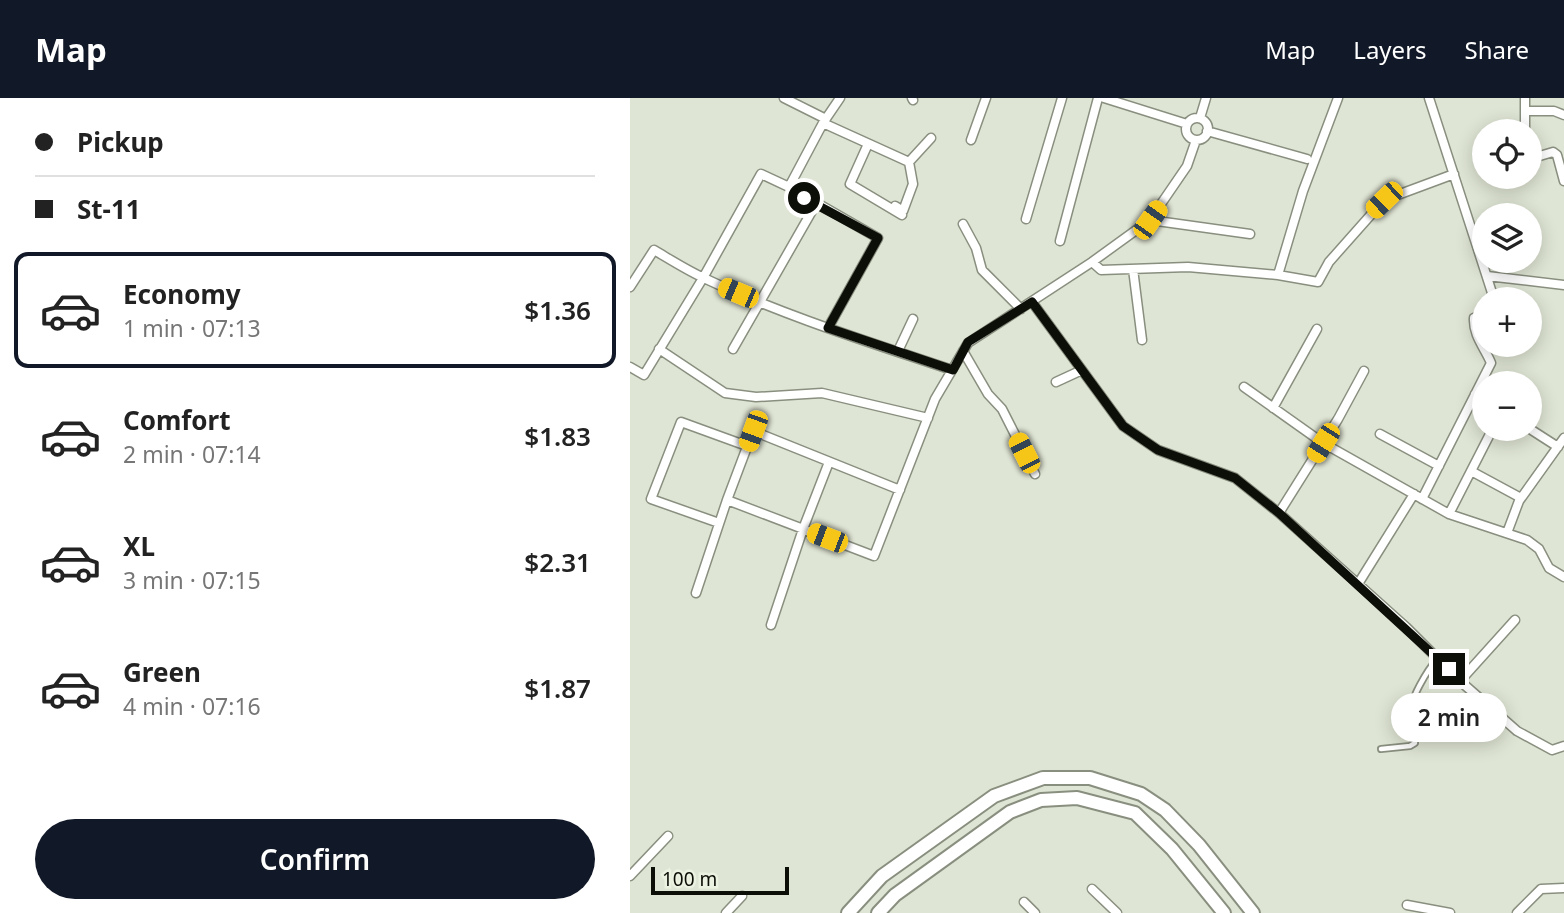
<!DOCTYPE html>
<html lang="en">
<head>
<meta charset="utf-8">
<style>
  :root { --surface:#fff; --page:#f2f2f2; --text:#222; --muted:#767676; --line:#e0e0e0; --accent:#111827 }
  body { margin:0; font-family:"Noto Sans",sans-serif; background:var(--page); color:var(--text); height:100vh; display:flex; flex-direction:column; font-size:26px; white-space:nowrap }
  * { box-sizing:border-box; margin:0 }
  p { font-size:23px; color:var(--muted) }
  .icon { flex:none; width:38px; height:38px; fill:none; stroke:currentColor; stroke-width:2; stroke-linecap:round; stroke-linejoin:round }
  .map { position:relative; flex:1; overflow:hidden }
  .panel { display:flex; flex-direction:column; background:var(--surface); width:630px }
  .panel>* { flex:none }
  .banner { display:grid; align-content:center; height:154px; padding:0 35px; background:var(--surface) }
  .tools { position:absolute; left:842px; top:21px; display:grid; gap:14px }
  .tools a { display:grid; place-items:center; width:70px; height:70px; border-radius:50%; background:var(--surface); box-shadow:0 4px 18px #0003; font-size:35px }
  .scale { position:absolute; left:21px; bottom:18px; width:138px; box-sizing:border-box; padding-left:7px; border:4px solid #0c0e08; border-top:0; font-size:19px; line-height:24px; white-space:nowrap; color:#0c0e08; -webkit-text-stroke:5px #ecf2e1; paint-order:stroke }
  .end { position:absolute; width:32px; height:32px; margin:-16px; border:9px solid #0c0e08; background:#fff; box-shadow:0 0 0 4px #fff }
  .from { border-radius:50% }
  .bubble { position:absolute; height:49px; border-radius:24px; background:var(--surface); box-shadow:0 4px 18px #0003; font-size:23px; font-weight:600; line-height:49px; text-align:center }
  .car { position:absolute; width:21px; height:42px; margin:-21px -10px; border-radius:9px; box-shadow:0 0 5px 2px #0007; background:linear-gradient(#f5c518 24%,#345 0 40%,#f5c518 0 76%,#345 0 86%,#f5c518 0) }
  .banner b { display:flex; align-items:center; gap:24px; height:66px; font-size:26px }
  .banner b+b { border-top:2px solid var(--line) }
  .banner i { width:18px; height:18px; background:var(--text) }
  ul { padding:0; list-style:none }
  li { display:flex; align-items:center; gap:21px; height:116px; margin:0 14px 10px; padding:0 21px; border:4px solid transparent; border-radius:14px }
  li div { flex:1 }
  li b { display:block; font-size:26px }
  li em { font-style:normal; font-weight:600 }
  li.selected { border-color:var(--accent) }
  li>.icon { width:63px; height:63px; stroke-width:1.5 }
  .action { display:flex; gap:14px; margin-top:auto; padding:14px 35px }
  .action a { flex:1; height:80px; border-radius:42px; background:var(--accent); color:#fff; font-size:28px; font-weight:600; line-height:80px; text-align:center }
  header { display:flex; align-items:center; gap:42px; box-sizing:border-box; height:98px; padding:0 35px; background:var(--accent); color:#fff }
  header strong { font-size:33px }
  nav { display:flex; gap:38px; margin-inline-start:auto; font-size:24px }
  main { display:flex; flex:1; min-height:0 }
  .map>svg:first-child { display:block }
  .lines { fill:none; stroke-linecap:round; stroke-linejoin:round }
  .lane-casing { stroke:#898f7f; stroke-width:8 }
  .street-casing { stroke:#898f7f; stroke-width:11 }
  .secondary-casing { stroke:#898f7f; stroke-width:16 }
  .lane { stroke:#fff; stroke-width:4.5 }
  .street { stroke:#fff; stroke-width:8 }
  .secondary { stroke:#fff; stroke-width:12 }
  .route { stroke:#0c0e08; stroke-width:9 }
</style>
</head>
<body>
<header>
<strong>Map</strong>
<nav><a>Map</a><a>Layers</a><a>Share</a></nav>
</header>
<main>
<section class="panel">
<div class="banner">
<b><i class="from"></i>Pickup</b>
<b><i></i>St-11</b>
</div>
<ul>
<li class="selected"><svg class="icon" aria-label="car" viewBox="0 0 24 24"><path d="M5 17H2v-5l4-1 3-4h7l3 4 3 1v5h-3M9 17h6M6 11h13"/><circle cx="7" cy="17" r="2"/><circle cx="17" cy="17" r="2"/></svg><div><b>Economy</b><p>1 min · 07:13</p></div><em>$1.36</em></li>
<li><svg class="icon" aria-label="car" viewBox="0 0 24 24"><path d="M5 17H2v-5l4-1 3-4h7l3 4 3 1v5h-3M9 17h6M6 11h13"/><circle cx="7" cy="17" r="2"/><circle cx="17" cy="17" r="2"/></svg><div><b>Comfort</b><p>2 min · 07:14</p></div><em>$1.83</em></li>
<li><svg class="icon" aria-label="car" viewBox="0 0 24 24"><path d="M5 17H2v-5l4-1 3-4h7l3 4 3 1v5h-3M9 17h6M6 11h13"/><circle cx="7" cy="17" r="2"/><circle cx="17" cy="17" r="2"/></svg><div><b>XL</b><p>3 min · 07:15</p></div><em>$2.31</em></li>
<li><svg class="icon" aria-label="car" viewBox="0 0 24 24"><path d="M5 17H2v-5l4-1 3-4h7l3 4 3 1v5h-3M9 17h6M6 11h13"/><circle cx="7" cy="17" r="2"/><circle cx="17" cy="17" r="2"/></svg><div><b>Green</b><p>4 min · 07:16</p></div><em>$1.87</em></li>
</ul>
<div class="action"><a>Confirm</a></div>
</section>
<div class="map">
<svg width="934" height="815" viewBox="0 0 934 815">
  <rect width="100%" height="100%" fill="#dfe5d4"/>
  <g class="lines">
    <g class="lane-casing">
      <path id="lane" d="M 751,651 L 780,648 L 785,645 C 785,634 783,628 781,617 C 778,603 798,571 808,560"/>
    </g>
    <g class="street-casing">
      <path id="street" d="M 154,0 L 196,21
        M 282,0 L 283,2
        M 474,0 L 557,26
        M 799,0 L 864,201
        M 895,13 L 924,13 L 934,17
        M 570,20 L 576,0
        M556 31a11 11 0 1 1 22 0a11 11 0 1 1-22 0Z
        M 193,25 L 279,64
        M 577,33 L 677,61
        M 895,33 L 895,0
        M 341,42 L 356,0
        M 238,46 L 220,86 L 272,117
        M 900,54 L 903,60 L 923,54 L 927,57 L 934,83
        M 159,89 L 193,25 L 210,0
        M 265,108 L 273,113 L 283,86 L 279,64 L 301,40
        M 396,121 L 432,0
        M 520,122 L 620,136
        M 333,126 L 346,150 L 352,172 L 391,211
        M 430,143 L 468,0
        M 462,164 L 471,172 L 558,169 L 648,177 L 688,184 L 699,164 L 754,102 L 824,76
        M 503,171 L 512,242
        M 648,177 L 673,93 L 708,0
        M 857,178 L 934,187
        M 0,189 L 24,152 C 41,162 58,173 76,181 C 155,218 239,244 322,272
        M 402,204 L 493,328 L 528,352 L 605,380 L 649,415 L 776,529 L 830,583 L 887,633 L 922,652 L 934,648
        M 29,251 L 95,295 L 126,299 L 192,295 L 298,320
        M 103,251 L 186,106
        M 268,253 L 283,221
        M 333,253 L 358,296 L 372,311 L 405,376
        M 0,269 L 14,277 L 73,180 L 131,76 L 159,89 L 248,140 L 198,230
        M 426,284 L 452,272
        M 614,289 L 693,345 L 819,416 L 897,442 L 909,451 L 919,470 L 934,479
        M 845,296 L 854,302
        M 643,310 L 687,231
        M 900,331 L 928,349
        M 750,336 L 809,368
        M 841,373 L 891,400
        M 270,392 L 123,333 L 97,402 L 244,458 L 305,301 L 338,245 L 462,164 L 520,122 L 557,68 L 566,42
        M 792,401 L 861,265 C 855,250 843,238 844,220 L 854,218
        M 649,415 L 708,321 L 734,273
        M 819,416 L 861,334
        M 89,425 L 21,401 L 51,324 L 117,348
        M 877,435 L 889,403 L 934,340
        M 728,486 L 784,396
        M 66,495 L 97,402
        M 141,527 L 173,431 L 199,364
        M 830,583 L 885,522
        M 0,778 L 38,738
        M 462,791 L 487,815
        M 394,804 L 405,815
        M 777,807 L 820,815
        M 96,815 L 112,798
        M 887,815 L 911,791 L 934,790"/>
    </g>
    <g class="secondary-casing">
      <path id="secondary" d="M 218,815 L 252,778 L 364,698 L 413,680 L 460,680 L 511,696 L 535,712 L 569,747 L 623,815
        M 248,815 L 265,797 L 380,714 L 411,702 L 447,700 L 505,715 L 542,751 L 594,815"/>
    </g>
    <use href="#lane" class="lane"/>
    <use href="#street" class="street"/>
    <use href="#secondary" class="secondary"/>
  </g>
  <g class="lines">
    <path class="route" d="M 174,100 L 248,140 L 198,230 L 323,272 L 338,244 L 402,204 L 493,328 L 528,352 L 605,380 L 649,415 L 819,571"/>
  </g>
</svg>
<div class="tools">
<a><svg class="icon" aria-label="locate" viewBox="0 0 24 24"><circle cx="12" cy="12" r="6"/><path d="M12 2v4M12 18v4M2 12h4M18 12h4"/></svg></a>
<a><svg class="icon" aria-label="layers" viewBox="0 0 24 24"><path d="M12 4l9 5-9 5-9-5zM3 14l9 5 9-5"/></svg></a>
<a>+</a>
<a>−</a>
</div>
<div class="scale">100 m</div>
<i class="end from" style="left:174px;top:100px"></i>
<i class="end" style="left:819px;top:571px"></i>
<div class="bubble" style="left:761px;top:595px;width:116px">2 min</div>
<i class="car" style="left:754px;top:102px;rotate:226deg"></i>
<i class="car" style="left:520px;top:122px;rotate:35deg"></i>
<i class="car" style="left:108px;top:195px;rotate:293deg"></i>
<i class="car" style="left:123px;top:333px;rotate:200deg"></i>
<i class="car" style="left:693px;top:345px;rotate:212deg"></i>
<i class="car" style="left:394px;top:355px;rotate:333deg"></i>
<i class="car" style="left:197px;top:440px;rotate:291deg"></i>
</div>
</main>
</body>
</html>
